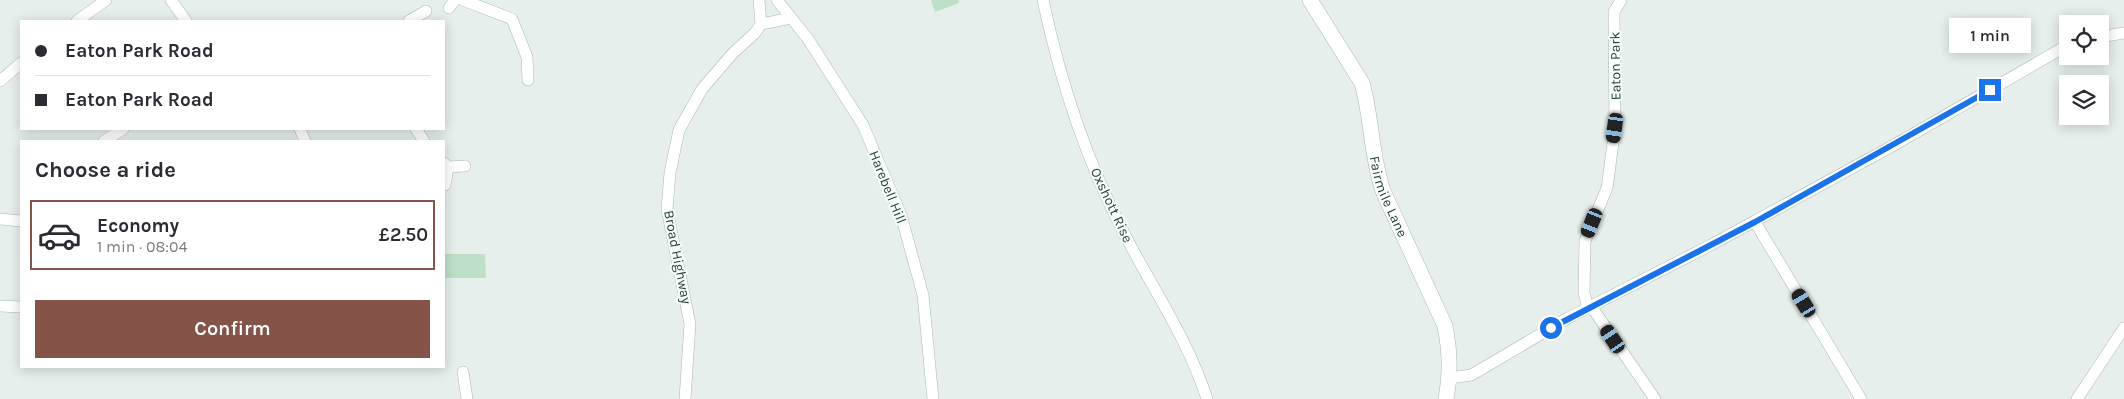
<!DOCTYPE html>
<html lang="en">
<head>
<meta charset="utf-8">
<style>
  :root { --surface:#fff; --page:#f7f7f7; --text:#2b2b33; --muted:#7c7c81; --line:#e1e1e2; --accent:#855347 }
  body { margin:0; font-family:Karla,sans-serif; background:var(--page); color:var(--text); height:100vh; display:flex; flex-direction:column; font-size:19px; white-space:nowrap }
  * { box-sizing:border-box; margin:0 }
  p { font-size:16px; color:var(--muted) }
  .icon { flex:none; width:28px; height:28px; fill:none; stroke:currentColor; stroke-width:2; stroke-linecap:round; stroke-linejoin:round }
  .map { position:relative; flex:1; overflow:hidden }
  .side { position:absolute; left:20px; top:140px; width:425px; height:228px; display:flex; flex-direction:column; background:var(--surface); border-radius:0px; box-shadow:0 2px 12px #0003 }
  .side>* { flex:none }
  .top-card { position:absolute; left:20px; top:20px; width:425px; height:110px; border-radius:0px; box-shadow:0 2px 12px #0003; display:grid; align-content:center; height:110px; padding:0 15px; background:var(--surface) }
  .tools { position:absolute; left:2059px; top:15px; display:grid; gap:10px }
  .tools a { display:grid; place-items:center; width:50px; height:50px; border-radius:0px; background:var(--surface); box-shadow:0 2px 12px #0003; font-size:25px }
  .end { position:absolute; width:22px; height:22px; margin:-11px; border:6px solid #1a73e8; background:#fff; box-shadow:0 0 0 2px #fff }
  .from { border-radius:50% }
  .bubble { position:absolute; height:35px; border-radius:0px; background:var(--surface); box-shadow:0 2px 12px #0003; font-size:16px; font-weight:600; line-height:35px; text-align:center }
  .car { position:absolute; width:15px; height:30px; margin:-15px -8px; border-radius:6px; box-shadow:0 0 4px 1px #0007; background:linear-gradient(#222 24%,#8ab4d8 0 40%,#222 0 76%,#8ab4d8 0 86%,#222 0) }
  .top-card b { display:flex; align-items:center; gap:18px; height:48px; font-size:19px }
  .top-card b+b { border-top:1px solid var(--line) }
  .top-card i { width:12px; height:12px; background:var(--text) }
  ul { padding:0; list-style:none }
  li { display:flex; align-items:center; gap:15px; height:70px; margin:0 10px 8px; padding:0 5px; border:2px solid var(--line); border-radius:0px }
  li div { flex:1 }
  li b { display:block; font-size:19px }
  li em { font-style:normal; font-weight:600 }
  li.current { border-color:var(--accent) }
  li>.icon { width:45px; height:45px; stroke-width:1.5 }
  h2 { padding:0 15px; font-size:22px; line-height:60px }
  .cta { display:flex; gap:10px; margin-top:auto; padding:10px 15px }
  .cta a { flex:1; height:58px; border-radius:0px; background:var(--accent); color:#fff; font-size:20px; font-weight:600; line-height:58px; text-align:center }
  .map>svg:first-child { display:block }
  .green { fill:#bfe0c8 }
  .lines { fill:none; stroke-linecap:round; stroke-linejoin:round }
  .minor-casing { stroke:#a8b8b2; stroke-width:12 }
  .tertiary-casing { stroke:#a8b8b2; stroke-width:16 }
  .minor { stroke:#fff; stroke-width:11 }
  .tertiary { stroke:#fff; stroke-width:15 }
  .route { stroke:#1a73e8; stroke-width:6 }
  .labels { text-anchor:middle; stroke-width:4; stroke-linejoin:round; paint-order:stroke }
  .street-label { font-size:14px; fill:#24423a; stroke:#f7fbf9 }
</style>
</head>
<body>
<div class="map">
<svg width="2124" height="399" viewBox="0 0 2124 399">
  <rect width="100%" height="100%" fill="#e6efeb"/>
  <path class="green" d="M 931,0 L 958,0 L 959,3 L 935,12 Z
    M 444,254 L 485,254 L 486,278 L 444,278 Z"/>
  <g class="lines">
    <g class="minor-casing">
      <path id="minor" d="M 171,0 L 186,21
        M 463,0 L 512,19 L 527,57 L 528,80
        M 777,0 L 808,39 L 863,125 L 901,215 L 923,295 L 933,399
        M 1043,0 C 1060,80 1086,160 1124,233 C 1152,288 1188,339 1207,399
        M 449,8 L 455,0
        M 77,21 L 106,0
        M 409,21 L 426,11
        M 761,24 L 791,18
        M 2100,37 L 2124,33
        M 0,81 L 21,63
        M 300,129 L 305,141
        M 416,129 L 424,141
        M 104,141 L 123,129
        M 444,163 L 448,167 L 465,166
        M 445,185 L 448,167
        M 0,219 L 21,221
        M 1755,222 L 1861,399
        M 0,306 L 21,307
        M 1591,306 L 1655,399
        M 1588,308 L 1584,293 L 1585,241 L 1607,188 L 1615,128 L 1614,12 L 1621,0
        M 463,372 L 467,399
        M 1450,378 L 1471,375 L 1485,367 L 1568,318 L 1711,245 L 1887,149 L 2068,45
        M 685,399 L 690,324 L 667,209 L 670,173 L 679,130 L 702,89 L 733,53 L 755,33 L 761,24 L 759,0
        M 2077,399 L 2124,328"/>
    </g>
    <g class="tertiary-casing">
      <g id="tertiary">
        <path id="s1" d="M 1310,0 L 1362,83 C 1372,118 1371,156 1383,191 L 1445,326 C 1450,351 1451,374 1446,399"/>
      </g>
    </g>
    <use href="#minor" class="minor"/>
    <use href="#tertiary" class="tertiary"/>
  </g>
  <g class="lines">
    <path class="route" d="M 1551,328 L 1755,222 L 1990,90"/>
  </g>
  <g class="labels">
    <g class="street-label">
      <text transform="translate(1615 66) rotate(-91)" y="5">Eaton Park</text>
      <text transform="translate(888 187) rotate(68)" y="5">Harebell Hill</text>
      <text dy="5" stroke="none"><textPath href="#s1" startOffset="215">Fairmile Lane</textPath></text>
      <text transform="translate(1112 205) rotate(65)" y="5">Oxshott Rise</text>
      <text transform="translate(678 257) rotate(79)" y="5">Broad Highway</text>
    </g>
  </g>
</svg>
<div class="tools">
<a><svg class="icon" aria-label="locate" viewBox="0 0 24 24"><circle cx="12" cy="12" r="6"/><path d="M12 2v4M12 18v4M2 12h4M18 12h4"/></svg></a>
<a><svg class="icon" aria-label="layers" viewBox="0 0 24 24"><path d="M12 4l9 5-9 5-9-5zM3 14l9 5 9-5"/></svg></a>
</div>
<i class="end from" style="left:1551px;top:328px"></i>
<i class="end" style="left:1990px;top:90px"></i>
<div class="bubble" style="left:1949px;top:18px;width:82px">1 min</div>
<i class="car" style="left:1615px;top:128px;rotate:188deg"></i>
<i class="car" style="left:1592px;top:223px;rotate:202deg"></i>
<i class="car" style="left:1804px;top:303px;rotate:329deg"></i>
<i class="car" style="left:1613px;top:339px;rotate:326deg"></i>
<div class="top-card">
<b><i class="from"></i>Eaton Park Road</b>
<b><i></i>Eaton Park Road</b>
</div>
<section class="side">
<h2>Choose a ride</h2>
<ul>
<li class="current"><svg class="icon" aria-label="car" viewBox="0 0 24 24"><path d="M5 17H2v-5l4-1 3-4h7l3 4 3 1v5h-3M9 17h6M6 11h13"/><circle cx="7" cy="17" r="2"/><circle cx="17" cy="17" r="2"/></svg><div><b>Economy</b><p>1 min · 08:04</p></div><em>£2.50</em></li>
</ul>
<div class="cta"><a>Confirm</a></div>
</section>
</div>
</body>
</html>
